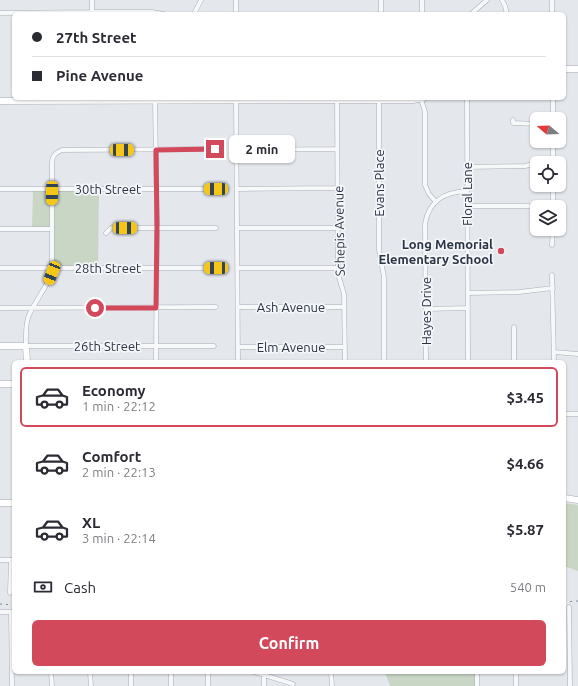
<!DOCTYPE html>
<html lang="en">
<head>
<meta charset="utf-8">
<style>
  :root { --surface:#fff; --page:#f2f2f3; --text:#2b2b33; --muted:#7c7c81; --line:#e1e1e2; --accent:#d1495b }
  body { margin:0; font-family:Ubuntu,sans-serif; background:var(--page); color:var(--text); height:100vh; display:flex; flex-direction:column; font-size:15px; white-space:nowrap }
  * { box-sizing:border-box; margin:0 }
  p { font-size:13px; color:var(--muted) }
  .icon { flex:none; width:22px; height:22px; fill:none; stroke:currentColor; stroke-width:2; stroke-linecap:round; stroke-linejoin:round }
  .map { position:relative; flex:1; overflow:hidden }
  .details { position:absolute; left:12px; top:360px; width:554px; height:314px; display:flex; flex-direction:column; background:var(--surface); border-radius:6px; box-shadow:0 1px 3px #0004 }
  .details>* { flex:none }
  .guide { position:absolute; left:12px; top:12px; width:554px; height:88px; border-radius:6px; box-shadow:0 1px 3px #0004; display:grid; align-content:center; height:88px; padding:0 20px; background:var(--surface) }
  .needle { width:26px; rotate:289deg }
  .controls { position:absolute; left:530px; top:112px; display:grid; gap:8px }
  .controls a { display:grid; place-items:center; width:36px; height:36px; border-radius:6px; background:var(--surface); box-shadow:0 1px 3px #0004; font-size:20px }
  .end { position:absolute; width:18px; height:18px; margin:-9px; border:5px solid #d1495b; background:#fff; box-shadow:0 0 0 2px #fff }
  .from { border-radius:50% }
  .bubble { position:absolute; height:28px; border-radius:6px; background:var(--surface); box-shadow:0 1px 3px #0004; font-size:13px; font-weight:700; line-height:28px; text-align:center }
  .car { position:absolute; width:12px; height:24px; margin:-12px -6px; border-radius:5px; box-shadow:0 0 3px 1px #0007; background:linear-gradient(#f5c518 24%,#345 0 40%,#f5c518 0 76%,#345 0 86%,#f5c518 0) }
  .guide b { display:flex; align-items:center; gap:14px; height:38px; font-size:15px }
  .guide b+b { border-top:1px solid var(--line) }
  .guide i { width:10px; height:10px; background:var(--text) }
  ul { padding:7px 0 0; list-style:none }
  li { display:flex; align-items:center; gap:12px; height:60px; margin:0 8px 6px; padding:0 12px; border:2px solid transparent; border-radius:6px }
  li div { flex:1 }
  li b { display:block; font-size:15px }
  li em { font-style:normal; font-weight:700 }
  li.on { border-color:var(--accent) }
  li>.icon { width:36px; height:36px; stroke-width:1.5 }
  .pay { display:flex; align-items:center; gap:10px; height:44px; padding:0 20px; font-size:15px }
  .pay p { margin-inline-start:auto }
  .button { display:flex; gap:8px; margin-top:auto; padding:8px 20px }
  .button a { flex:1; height:46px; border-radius:6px; background:var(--accent); color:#fff; font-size:16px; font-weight:700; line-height:46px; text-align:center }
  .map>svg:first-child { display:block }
  .green { fill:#c9d6c5 }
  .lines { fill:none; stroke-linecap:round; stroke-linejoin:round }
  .street-casing { stroke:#a9aeb7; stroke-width:5 }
  .secondary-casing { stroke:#a9aeb7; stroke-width:7 }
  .street { stroke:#f7f8fa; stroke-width:4 }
  .secondary { stroke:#fff; stroke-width:6 }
  .rail { stroke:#7d8696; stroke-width:1; stroke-dasharray:2 4; stroke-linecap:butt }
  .route { stroke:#d1495b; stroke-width:5 }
  .poi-dot { fill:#d1495b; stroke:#f4f6f9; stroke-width:1.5 }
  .labels { text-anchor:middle; stroke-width:3.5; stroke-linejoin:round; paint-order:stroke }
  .street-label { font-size:13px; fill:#2b3445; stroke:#f4f6f9 }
  .poi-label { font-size:13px; font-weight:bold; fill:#2b3445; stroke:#f4f6f9; text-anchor:end }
</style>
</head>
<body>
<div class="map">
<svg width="578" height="686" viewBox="0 0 578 686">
  <rect width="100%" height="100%" fill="#e4e7ec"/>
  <path class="green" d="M 33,189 L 99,189 L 98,268 L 52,269 L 52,229 L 32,229 Z
    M 564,503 L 578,505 L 578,571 L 564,566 Z
    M 385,672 L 476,672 L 476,686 L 390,686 Z"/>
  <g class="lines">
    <g class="street-casing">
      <path id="street" d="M 92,0 L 92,14
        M 381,0 L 381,14
        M 422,0 L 422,14
        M 502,0 L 505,6 L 507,14
        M 552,0 L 552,14
        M 0,13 L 92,12 L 152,12 L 164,14
        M 194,14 L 201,0
        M 236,14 L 236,0
        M 471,14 L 487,0
        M 155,98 L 157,228 L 156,362
        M 236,98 L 238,362
        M 467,98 L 468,362
        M 553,98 L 553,119
        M 421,99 L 425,112 L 425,185 L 429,194 L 436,202
        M 337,100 L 338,274 L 344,294 L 345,362
        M 379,100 L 379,250 L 384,277 L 384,362
        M 513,120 L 513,123 L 537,124
        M 553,141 L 553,163
        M 236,150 L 337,149
        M 540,163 L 553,162
        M 467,167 L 525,166 L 537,163
        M 0,189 L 216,189
        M 237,189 L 338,188
        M 467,206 L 529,206
        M 553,207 L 553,185
        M 237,228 L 338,228
        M 0,229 L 52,229
        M 106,233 L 111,228 L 216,228
        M 552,245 L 553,229
        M 0,268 L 216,268
        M 237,268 L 338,268
        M 552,275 L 554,362
        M 468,293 L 519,292 L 553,288
        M 238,307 L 344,307
        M 0,308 L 216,307
        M 426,309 L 468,308
        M 514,327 L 514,362
        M 214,346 L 26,346 C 26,336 25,324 29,315 C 36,300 46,288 52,273 L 52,163 C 52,156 55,153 62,150 L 215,149
        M 238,347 L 344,347
        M 554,352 L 578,354
        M 426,362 L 425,224 C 429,200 445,192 467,191
        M 564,414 L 578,414
        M 0,560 L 14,560
        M 10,593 L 11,560
        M 569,607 L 570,686
        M 0,612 L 14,612
        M 11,612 L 12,686
        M 51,672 L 52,686
        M 90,672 L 91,686
        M 131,672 L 131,686
        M 171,672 L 171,686
        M 208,672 L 208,686
        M 254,672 L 293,684
        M 331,672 L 332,686
        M 477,672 L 477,686
        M 516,672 L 516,686
        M 264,686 L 264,675"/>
    </g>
    <g class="secondary-casing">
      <path id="secondary" d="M 564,69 L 578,69
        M 0,101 L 379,100 L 413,100 L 424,98
        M 0,346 L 26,346 L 27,362
        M 0,384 L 14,384
        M 564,498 L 578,500
        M 0,503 L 14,503"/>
    </g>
    <use href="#street" class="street"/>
    <use href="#secondary" class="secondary"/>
    <path class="rail" d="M 564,602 L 578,601
      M 0,604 L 14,605"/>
  </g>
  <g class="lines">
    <path class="route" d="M 95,308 L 156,308 L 157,226 L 156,150 L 215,149"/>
  </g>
  <circle class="poi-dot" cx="501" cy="251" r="4"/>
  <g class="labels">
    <g class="street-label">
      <text transform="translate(379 183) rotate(-90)" y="5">Evans Place</text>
      <text x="108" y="194">30th Street</text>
      <text transform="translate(467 194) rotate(-90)" y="5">Floral Lane</text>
      <text transform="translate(339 231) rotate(-91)" y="5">Schepis Avenue</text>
      <text x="108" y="273">28th Street</text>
      <text x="291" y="312">Ash Avenue</text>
      <text transform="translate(426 311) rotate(-90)" y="5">Hayes Drive</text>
      <text x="107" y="351">26th Street</text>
      <text x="291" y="352">Elm Avenue</text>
    </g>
    <g class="poi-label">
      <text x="493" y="249">Long Memorial<tspan x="493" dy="15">Elementary School</tspan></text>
    </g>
  </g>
</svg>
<div class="controls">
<a><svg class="needle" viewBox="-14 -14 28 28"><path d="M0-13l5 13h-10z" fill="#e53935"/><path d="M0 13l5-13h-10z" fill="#7c7c81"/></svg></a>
<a><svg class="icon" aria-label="locate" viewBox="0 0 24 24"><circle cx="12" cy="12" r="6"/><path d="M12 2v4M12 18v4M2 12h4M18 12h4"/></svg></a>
<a><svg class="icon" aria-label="layers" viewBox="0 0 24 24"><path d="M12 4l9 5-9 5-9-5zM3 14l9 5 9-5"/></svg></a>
</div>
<i class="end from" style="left:95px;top:308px"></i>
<i class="end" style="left:215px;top:149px"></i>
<div class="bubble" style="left:229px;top:135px;width:66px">2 min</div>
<i class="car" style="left:122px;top:150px;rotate:90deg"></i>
<i class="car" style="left:216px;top:189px;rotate:270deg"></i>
<i class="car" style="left:52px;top:193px;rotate:181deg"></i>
<i class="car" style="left:125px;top:228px;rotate:90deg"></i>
<i class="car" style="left:216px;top:268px;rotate:270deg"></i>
<i class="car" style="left:52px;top:273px;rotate:202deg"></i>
<div class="guide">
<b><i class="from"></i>27th Street</b>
<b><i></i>Pine Avenue</b>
</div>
<section class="details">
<ul>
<li class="on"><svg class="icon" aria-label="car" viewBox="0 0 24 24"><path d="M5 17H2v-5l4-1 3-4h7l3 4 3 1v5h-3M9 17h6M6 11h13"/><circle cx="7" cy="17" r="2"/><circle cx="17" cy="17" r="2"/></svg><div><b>Economy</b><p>1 min · 22:12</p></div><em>$3.45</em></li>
<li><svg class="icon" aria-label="car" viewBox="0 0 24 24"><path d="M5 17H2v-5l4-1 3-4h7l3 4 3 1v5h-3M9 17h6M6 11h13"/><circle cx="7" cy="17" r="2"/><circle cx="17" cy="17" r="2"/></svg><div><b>Comfort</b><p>2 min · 22:13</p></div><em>$4.66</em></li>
<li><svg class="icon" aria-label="car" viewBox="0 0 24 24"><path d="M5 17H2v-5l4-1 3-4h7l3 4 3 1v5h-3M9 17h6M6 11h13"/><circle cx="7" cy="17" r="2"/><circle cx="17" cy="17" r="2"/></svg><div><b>XL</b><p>3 min · 22:14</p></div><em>$5.87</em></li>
</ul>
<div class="pay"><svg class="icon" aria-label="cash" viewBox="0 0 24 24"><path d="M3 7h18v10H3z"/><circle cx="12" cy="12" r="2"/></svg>Cash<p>540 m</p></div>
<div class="button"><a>Confirm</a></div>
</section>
</div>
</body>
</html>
